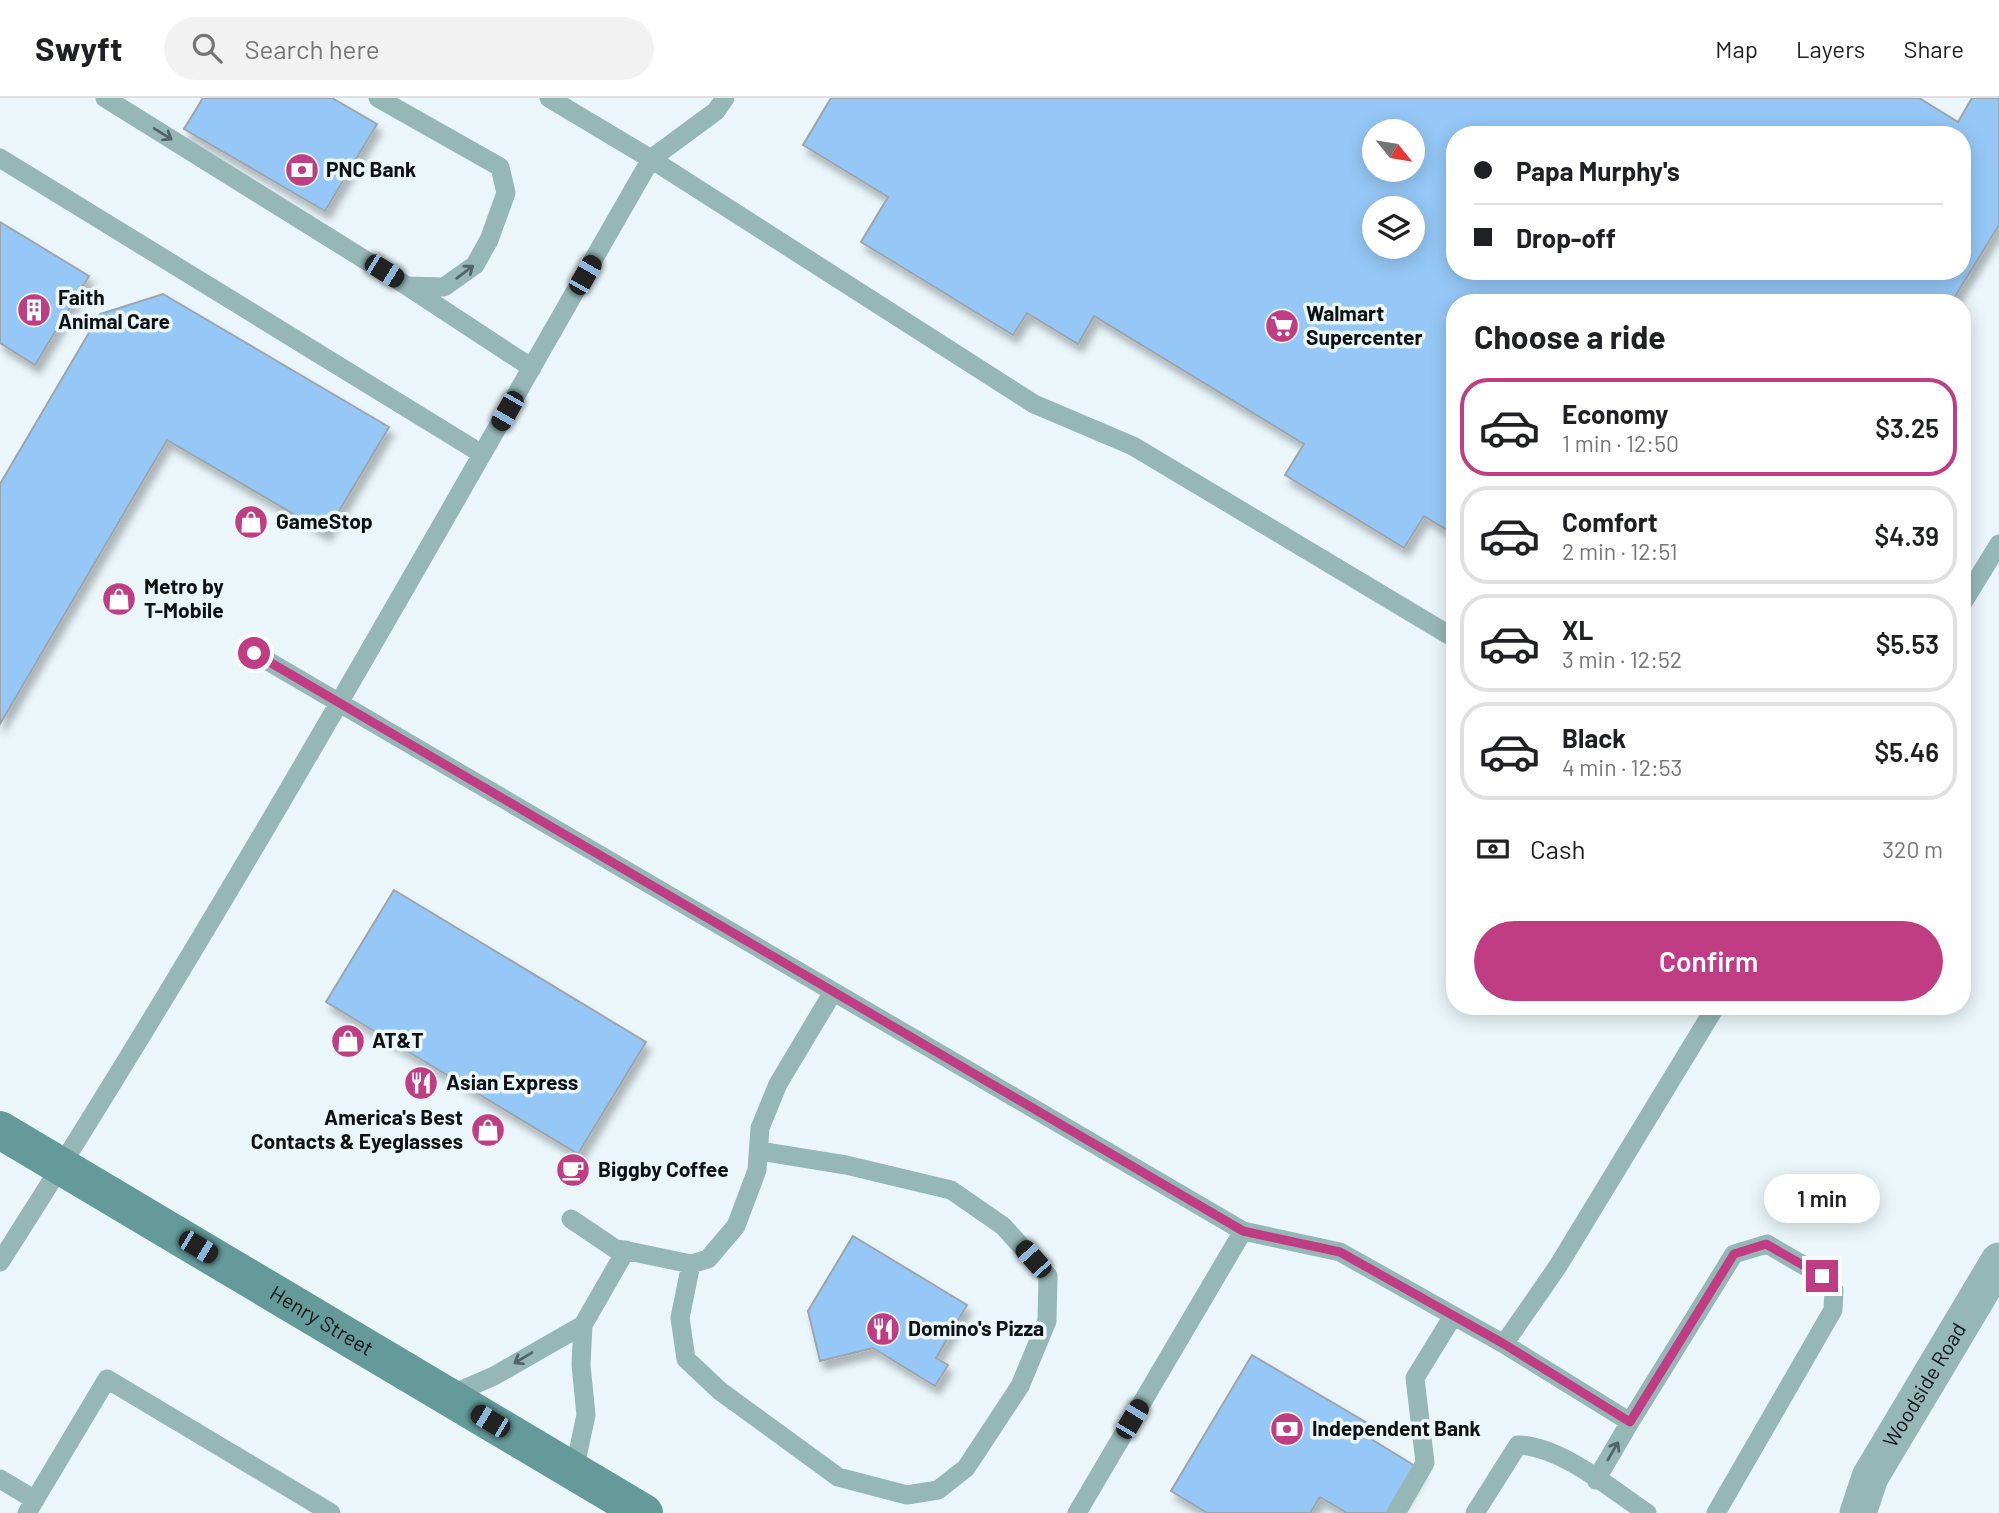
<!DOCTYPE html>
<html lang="en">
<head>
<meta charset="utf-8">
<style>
  :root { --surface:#fff; --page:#f2f2f2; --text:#202124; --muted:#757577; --line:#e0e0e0; --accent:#c03d83 }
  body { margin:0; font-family:Barlow,sans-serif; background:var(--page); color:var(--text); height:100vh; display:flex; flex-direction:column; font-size:26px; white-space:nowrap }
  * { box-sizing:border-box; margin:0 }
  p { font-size:23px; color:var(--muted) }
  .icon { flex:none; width:38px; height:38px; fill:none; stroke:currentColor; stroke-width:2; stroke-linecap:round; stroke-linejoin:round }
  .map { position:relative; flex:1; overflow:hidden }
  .side { position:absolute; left:1446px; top:196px; width:525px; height:721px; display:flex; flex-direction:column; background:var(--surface); border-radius:28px; box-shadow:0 4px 18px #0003 }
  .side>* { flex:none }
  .guide { position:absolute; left:1446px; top:28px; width:525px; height:154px; border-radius:28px; box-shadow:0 4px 18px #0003; display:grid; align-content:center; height:154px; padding:0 28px; background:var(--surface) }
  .needle { width:46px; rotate:120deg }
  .tools { position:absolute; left:1362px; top:21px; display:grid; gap:14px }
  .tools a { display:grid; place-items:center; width:63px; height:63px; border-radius:50%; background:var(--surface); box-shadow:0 4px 18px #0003; font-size:35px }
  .end { position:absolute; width:32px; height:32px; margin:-16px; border:9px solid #c03d83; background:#fff; box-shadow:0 0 0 4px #fff }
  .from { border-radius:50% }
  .bubble { position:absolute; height:49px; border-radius:24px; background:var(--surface); box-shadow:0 4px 18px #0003; font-size:23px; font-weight:600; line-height:49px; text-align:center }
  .car { position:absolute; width:21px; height:42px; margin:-21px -10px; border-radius:9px; box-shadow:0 0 5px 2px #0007; background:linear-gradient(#222 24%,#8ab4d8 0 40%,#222 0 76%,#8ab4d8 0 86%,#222 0) }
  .guide b { display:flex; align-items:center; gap:24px; height:66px; font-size:26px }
  .guide b+b { border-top:2px solid var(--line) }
  .guide i { width:18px; height:18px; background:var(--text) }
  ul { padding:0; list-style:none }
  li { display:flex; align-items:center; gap:21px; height:98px; margin:0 14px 10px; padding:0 14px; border:4px solid var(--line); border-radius:28px }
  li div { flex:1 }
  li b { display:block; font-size:26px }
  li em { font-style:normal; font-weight:600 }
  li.selected { border-color:var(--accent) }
  li>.icon { width:63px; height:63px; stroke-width:1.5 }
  h2 { padding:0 28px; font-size:32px; line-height:84px }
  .pay { display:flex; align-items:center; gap:18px; height:77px; padding:0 28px; font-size:26px }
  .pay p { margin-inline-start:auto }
  .primary-button { display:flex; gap:14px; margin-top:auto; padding:14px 28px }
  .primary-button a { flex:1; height:80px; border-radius:42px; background:var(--accent); color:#fff; font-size:28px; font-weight:600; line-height:80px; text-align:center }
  header { display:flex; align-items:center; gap:42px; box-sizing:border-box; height:98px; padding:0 35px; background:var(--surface); border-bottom:2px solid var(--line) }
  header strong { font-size:33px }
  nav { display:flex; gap:38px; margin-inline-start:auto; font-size:24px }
  .search { width:490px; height:63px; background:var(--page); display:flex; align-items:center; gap:18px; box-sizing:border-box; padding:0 24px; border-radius:38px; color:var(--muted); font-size:26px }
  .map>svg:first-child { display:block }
  .building { fill:#95c8f7; stroke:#9da5ac; stroke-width:2; fill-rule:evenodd; filter:url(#shadow) }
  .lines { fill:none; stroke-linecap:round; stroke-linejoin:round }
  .service { stroke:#95b8b7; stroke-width:19 }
  .minor { stroke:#95b8b7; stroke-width:37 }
  .secondary { stroke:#649b9a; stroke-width:38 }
  .oneway { stroke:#526565 }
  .route { stroke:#c03d83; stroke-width:9 }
  .labels { text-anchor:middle; stroke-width:7; stroke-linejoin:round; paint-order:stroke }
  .poi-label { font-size:21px; font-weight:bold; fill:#0e1213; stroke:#eaf6fa; text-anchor:start }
  .street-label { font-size:21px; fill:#0e1213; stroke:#eaf6fa }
</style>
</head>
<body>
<header>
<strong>Swyft</strong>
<div class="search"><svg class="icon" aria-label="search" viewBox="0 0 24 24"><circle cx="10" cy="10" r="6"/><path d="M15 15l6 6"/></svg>Search here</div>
<nav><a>Map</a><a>Layers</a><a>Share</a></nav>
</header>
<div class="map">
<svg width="1999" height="1415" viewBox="0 0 1999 1415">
  <defs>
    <filter id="shadow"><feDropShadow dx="4.5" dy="8" stdDeviation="3.5" flood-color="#0004"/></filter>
  </defs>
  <rect width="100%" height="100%" fill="#eaf6fa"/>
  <path class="building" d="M 203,0 L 332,0 L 377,26 L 325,113 L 184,31 Z
    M 831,0 L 1919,0 L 1958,24 L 1972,0 L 1999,0 L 1999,127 L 1951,205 L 1454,205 L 1454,420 L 1447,432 L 1424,418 L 1404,450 L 1285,377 L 1304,346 L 1094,218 L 1078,246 L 1027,215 L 1013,237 L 861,144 L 888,99 L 803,47 ZM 1374,33 L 1412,33 L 1412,72 L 1374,72 ZM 1454,37 L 1962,37 L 1962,173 L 1454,173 ZM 1374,110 L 1412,110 L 1412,149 L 1374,149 Z
    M 0,124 L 89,178 L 35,267 L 0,245 Z
    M 163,196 L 389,329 L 326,435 L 167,342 L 0,626 L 0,386 L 100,216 Z
    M 394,792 L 646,944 L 578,1056 L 326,904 Z
    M 853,1138 L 967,1207 L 936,1260 L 948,1267 L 935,1288 L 873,1250 L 820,1263 L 808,1213 Z
    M 1252,1257 L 1369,1326 L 1363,1336 L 1420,1371 L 1394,1415 L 1347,1415 L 1320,1399 L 1310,1415 L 1207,1415 L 1171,1393 Z"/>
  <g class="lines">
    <path class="service" d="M 105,0 L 407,188 L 444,189 L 475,167 L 489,142 L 506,95 L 500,69 L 378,0
      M 725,0 L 716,13 L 651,61 L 1034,306 L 1133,348 L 1454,540
      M 0,60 L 482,356
      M 407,188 L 532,270
      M 1962,506 L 1999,446
      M 254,555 L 1243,1133 L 1340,1154 L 1504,1246 L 1558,1168 L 1716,908
      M 571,1121 L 614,1150 L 691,1166 L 708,1161 L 736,1128 L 757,1072 L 760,1030 L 778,986 L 833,894
      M 0,1164 C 230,806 439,430 651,61 L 549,0
      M 691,1166 L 680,1220 L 686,1261 L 720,1293 L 838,1379 L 907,1397 L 938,1392 L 966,1370 L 1020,1288 L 1047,1223 L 1048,1178 L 1003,1128 L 951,1092 L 846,1067 L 759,1053
      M 1504,1246 L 1630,1324 L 1734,1156 L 1767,1146 L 1822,1178 L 1834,1192 L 1833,1212 L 1716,1415
      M 448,1298 L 494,1278 L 583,1227
      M 574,1373 L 586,1317 L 581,1267 L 583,1227 L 626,1152
      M 0,1381 L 35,1402
      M 1596,1382 L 1630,1324
      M 27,1415 L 107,1281 L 331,1415
      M 1077,1415 L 1243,1133
      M 1396,1415 L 1425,1365 L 1415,1280 L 1453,1218
      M 1475,1415 L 1518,1347 C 1561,1348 1611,1391 1647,1415"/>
    <path class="minor" id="s1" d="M 1858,1415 L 1870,1379 L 1999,1163"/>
    <path class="secondary" id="s2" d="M 0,1032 L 644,1415"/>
  </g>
  <defs><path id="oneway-shaft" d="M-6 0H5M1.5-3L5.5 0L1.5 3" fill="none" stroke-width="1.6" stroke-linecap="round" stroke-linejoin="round" transform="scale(1.75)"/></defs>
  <g class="oneway">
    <use href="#oneway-shaft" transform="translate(163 36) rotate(32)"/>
    <use href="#oneway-shaft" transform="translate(465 174) rotate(-37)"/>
    <use href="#oneway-shaft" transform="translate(523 1260) rotate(149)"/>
    <use href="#oneway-shaft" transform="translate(1613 1353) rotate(-60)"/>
  </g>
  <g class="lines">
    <path class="route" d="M 254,555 L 1243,1133 L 1340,1154 L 1504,1246 L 1630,1324 L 1734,1156 L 1766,1146 L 1822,1178"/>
  </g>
  <defs>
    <g id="bank-disc" transform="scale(1.75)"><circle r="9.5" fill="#c03d83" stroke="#eaf6fa"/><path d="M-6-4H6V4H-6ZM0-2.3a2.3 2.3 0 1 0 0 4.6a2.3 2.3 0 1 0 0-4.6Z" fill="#fff"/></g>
    <g id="building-disc" transform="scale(1.75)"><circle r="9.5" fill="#c03d83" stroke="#eaf6fa"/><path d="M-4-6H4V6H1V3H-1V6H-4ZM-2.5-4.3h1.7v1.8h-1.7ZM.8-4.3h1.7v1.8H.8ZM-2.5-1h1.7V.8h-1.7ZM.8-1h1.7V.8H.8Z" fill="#fff"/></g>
    <g id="supermarket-disc" transform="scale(1.75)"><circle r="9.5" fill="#c03d83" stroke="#eaf6fa"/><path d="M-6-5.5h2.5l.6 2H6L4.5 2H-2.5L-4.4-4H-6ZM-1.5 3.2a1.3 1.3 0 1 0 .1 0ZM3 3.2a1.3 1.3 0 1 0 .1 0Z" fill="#fff"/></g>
    <g id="shop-disc" transform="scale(1.75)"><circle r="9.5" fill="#c03d83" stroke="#eaf6fa"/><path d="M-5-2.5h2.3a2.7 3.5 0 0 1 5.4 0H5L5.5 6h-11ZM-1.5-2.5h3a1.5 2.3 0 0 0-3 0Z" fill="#fff"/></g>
    <g id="restaurant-disc" transform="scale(1.75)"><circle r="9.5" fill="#c03d83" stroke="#eaf6fa"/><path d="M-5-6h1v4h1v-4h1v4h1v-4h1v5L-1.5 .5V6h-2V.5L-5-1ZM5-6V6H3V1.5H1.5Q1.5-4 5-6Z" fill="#fff"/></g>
    <g id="cafe-disc" transform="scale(1.75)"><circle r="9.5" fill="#c03d83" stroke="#eaf6fa"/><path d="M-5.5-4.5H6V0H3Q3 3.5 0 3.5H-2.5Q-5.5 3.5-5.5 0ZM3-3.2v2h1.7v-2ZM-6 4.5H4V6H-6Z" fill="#fff"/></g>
  </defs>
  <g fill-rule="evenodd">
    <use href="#bank-disc" x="302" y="72"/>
    <use href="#building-disc" x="34" y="212"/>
    <use href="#supermarket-disc" x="1282" y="228"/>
    <use href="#shop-disc" x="251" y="424"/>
    <use href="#shop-disc" x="119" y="501"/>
    <use href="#shop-disc" x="348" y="943"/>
    <use href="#restaurant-disc" x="421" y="985"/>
    <use href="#shop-disc" x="488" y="1032"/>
    <use href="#cafe-disc" x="573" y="1072"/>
    <use href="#restaurant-disc" x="883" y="1231"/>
    <use href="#bank-disc" x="1287" y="1331"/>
  </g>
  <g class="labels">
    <g class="poi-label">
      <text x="326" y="79">PNC Bank</text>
      <text x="58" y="207">Faith<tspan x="58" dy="24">Animal Care</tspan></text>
      <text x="1306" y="223">Walmart<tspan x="1306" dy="24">Supercenter</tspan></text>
      <text x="276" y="431">GameStop</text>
      <text x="144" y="496">Metro by<tspan x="144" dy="24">T-Mobile</tspan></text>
      <text x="372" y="950">AT&amp;T</text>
      <text x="446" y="992">Asian Express</text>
      <text x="463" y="1027" text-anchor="end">America's Best<tspan x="463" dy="24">Contacts &amp; Eyeglasses</tspan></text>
      <text x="598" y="1079">Biggby Coffee</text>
      <text x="908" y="1238">Domino's Pizza</text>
      <text x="1312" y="1338">Independent Bank</text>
    </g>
    <g class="street-label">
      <text dy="7" stroke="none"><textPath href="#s2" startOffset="374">Henry Street</textPath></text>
      <text dy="7" stroke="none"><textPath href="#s1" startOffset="145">Woodside Road</textPath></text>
    </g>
  </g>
</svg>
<div class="tools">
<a><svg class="needle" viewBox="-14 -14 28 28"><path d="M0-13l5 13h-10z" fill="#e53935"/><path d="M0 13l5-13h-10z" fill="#757577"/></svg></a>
<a><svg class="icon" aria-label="layers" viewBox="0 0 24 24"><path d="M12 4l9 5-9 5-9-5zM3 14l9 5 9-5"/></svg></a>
</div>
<i class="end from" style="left:254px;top:555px"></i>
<i class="end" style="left:1822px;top:1178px"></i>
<div class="bubble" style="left:1764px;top:1076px;width:116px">1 min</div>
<i class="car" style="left:384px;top:173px;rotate:122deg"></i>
<i class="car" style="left:585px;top:177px;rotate:30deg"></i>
<i class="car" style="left:507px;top:313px;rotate:210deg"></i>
<i class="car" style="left:198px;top:1149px;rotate:121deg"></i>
<i class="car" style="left:1033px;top:1161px;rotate:318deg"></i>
<i class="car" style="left:1132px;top:1321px;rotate:31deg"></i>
<i class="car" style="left:490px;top:1323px;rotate:301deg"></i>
<div class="guide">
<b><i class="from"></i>Papa Murphy's</b>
<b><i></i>Drop-off</b>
</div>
<section class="side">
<h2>Choose a ride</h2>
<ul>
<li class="selected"><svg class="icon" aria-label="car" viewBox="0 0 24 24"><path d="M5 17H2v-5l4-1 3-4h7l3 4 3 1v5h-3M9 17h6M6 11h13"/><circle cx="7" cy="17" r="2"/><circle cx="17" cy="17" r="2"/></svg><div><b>Economy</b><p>1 min · 12:50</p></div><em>$3.25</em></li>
<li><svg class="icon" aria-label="car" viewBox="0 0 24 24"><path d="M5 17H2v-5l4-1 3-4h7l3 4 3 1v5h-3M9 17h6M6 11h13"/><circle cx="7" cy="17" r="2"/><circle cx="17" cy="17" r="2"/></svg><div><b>Comfort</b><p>2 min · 12:51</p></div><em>$4.39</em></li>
<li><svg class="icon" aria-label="car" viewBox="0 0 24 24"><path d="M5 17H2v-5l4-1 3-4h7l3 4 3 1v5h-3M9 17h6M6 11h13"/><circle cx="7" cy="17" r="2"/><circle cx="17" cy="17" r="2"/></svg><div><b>XL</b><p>3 min · 12:52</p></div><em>$5.53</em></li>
<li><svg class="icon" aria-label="car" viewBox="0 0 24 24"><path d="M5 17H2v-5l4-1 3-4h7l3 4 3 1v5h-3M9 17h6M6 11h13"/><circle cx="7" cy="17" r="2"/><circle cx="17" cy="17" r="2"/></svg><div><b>Black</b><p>4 min · 12:53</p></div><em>$5.46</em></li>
</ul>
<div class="pay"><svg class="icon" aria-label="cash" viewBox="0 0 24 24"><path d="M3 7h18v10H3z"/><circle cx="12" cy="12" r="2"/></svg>Cash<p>320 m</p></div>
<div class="primary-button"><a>Confirm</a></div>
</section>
</div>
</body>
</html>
